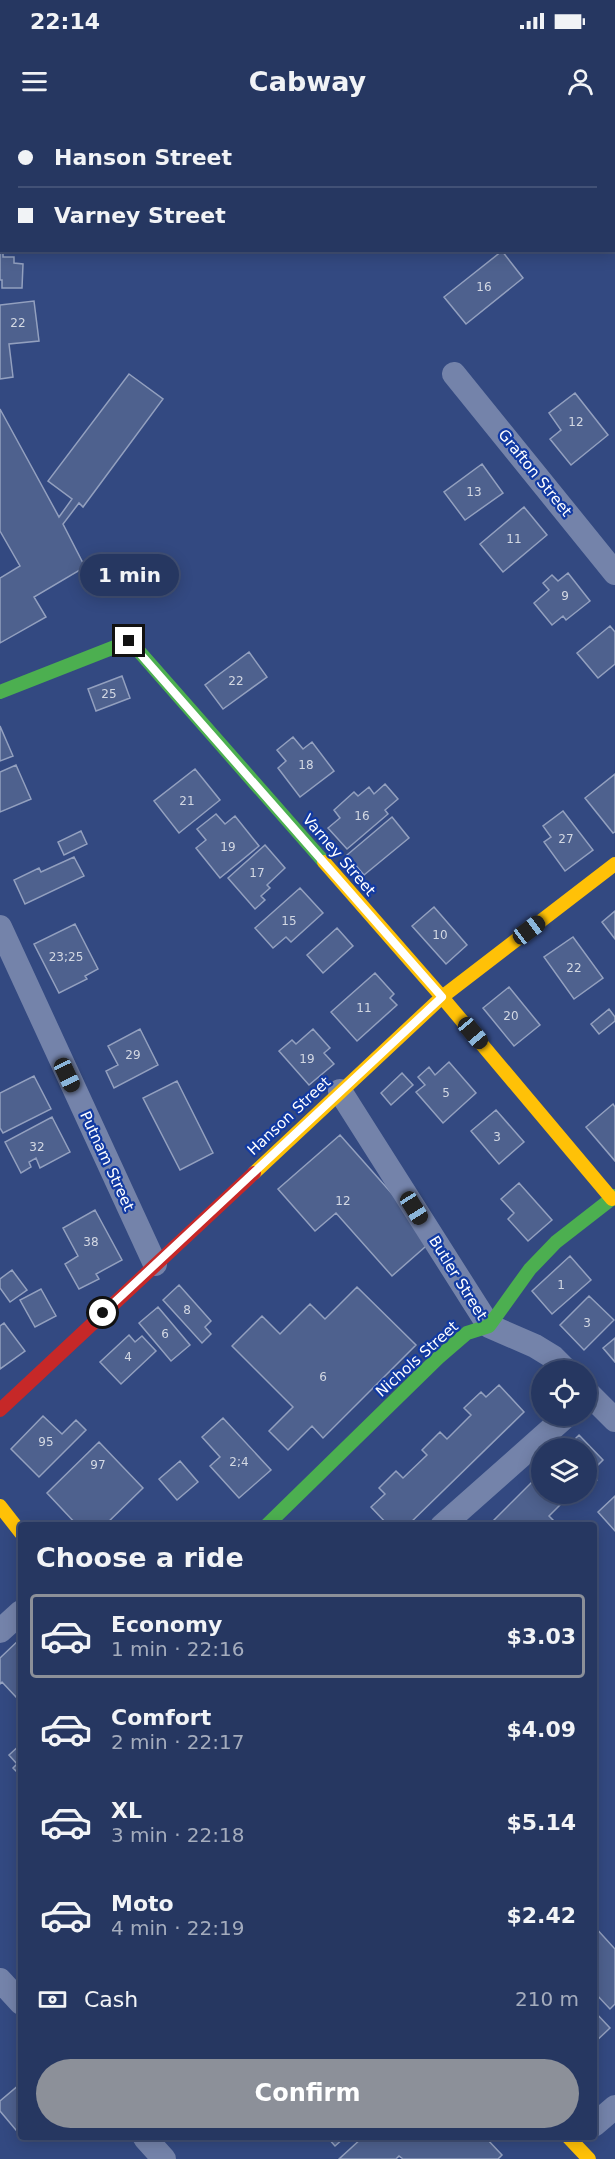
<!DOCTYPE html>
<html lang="en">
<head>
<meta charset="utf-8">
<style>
  :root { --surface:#263761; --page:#32426a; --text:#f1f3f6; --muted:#a4acbd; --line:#425176; --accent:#8c9099 }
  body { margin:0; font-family:"DejaVu Sans",sans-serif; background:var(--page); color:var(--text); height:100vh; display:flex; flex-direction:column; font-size:22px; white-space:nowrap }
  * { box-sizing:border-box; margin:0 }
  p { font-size:20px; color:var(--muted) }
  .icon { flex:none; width:33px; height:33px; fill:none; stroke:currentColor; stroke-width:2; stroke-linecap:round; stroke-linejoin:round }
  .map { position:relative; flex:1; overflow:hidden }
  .side { position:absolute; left:18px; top:1402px; width:579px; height:618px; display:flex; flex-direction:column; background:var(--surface); border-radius:6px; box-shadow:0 3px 15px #0003,0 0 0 2px var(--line) }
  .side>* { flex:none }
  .guide { position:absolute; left:0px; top:0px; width:615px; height:132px; box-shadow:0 3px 15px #0003,0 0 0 2px var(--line); display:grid; align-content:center; height:132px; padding:0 18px; background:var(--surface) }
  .buttons { position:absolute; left:531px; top:1240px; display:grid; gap:12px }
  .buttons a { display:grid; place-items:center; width:66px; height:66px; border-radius:50%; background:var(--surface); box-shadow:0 3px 15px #0003,0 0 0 2px var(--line); font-size:30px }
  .end { position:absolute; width:27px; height:27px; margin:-14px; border:8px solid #fff; background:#111; box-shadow:0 0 0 3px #111 }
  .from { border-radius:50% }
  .bubble { position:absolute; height:42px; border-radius:21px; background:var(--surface); box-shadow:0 3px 15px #0003,0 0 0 2px var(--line); font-size:20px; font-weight:600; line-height:42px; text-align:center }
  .car { position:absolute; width:18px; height:36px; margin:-18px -9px; border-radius:8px; box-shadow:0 0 4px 2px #0007; background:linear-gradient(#222 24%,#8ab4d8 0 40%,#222 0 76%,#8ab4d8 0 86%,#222 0) }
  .guide b { display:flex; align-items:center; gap:21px; height:57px; font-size:22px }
  .guide b+b { border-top:2px solid var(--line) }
  .guide i { width:15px; height:15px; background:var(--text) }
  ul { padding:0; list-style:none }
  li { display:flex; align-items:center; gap:18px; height:84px; margin:0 12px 9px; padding:0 6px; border:3px solid transparent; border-radius:6px }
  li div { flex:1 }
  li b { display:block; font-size:22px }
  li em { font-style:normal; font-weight:600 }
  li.on { border-color:var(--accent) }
  li>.icon { width:54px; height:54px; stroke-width:1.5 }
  h2 { padding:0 18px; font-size:27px; line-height:72px }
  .pay { display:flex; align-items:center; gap:15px; height:66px; padding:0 18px; font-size:22px }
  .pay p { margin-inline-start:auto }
  .primary-button { display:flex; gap:12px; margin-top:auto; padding:12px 18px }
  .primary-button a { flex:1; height:69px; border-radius:36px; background:var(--accent); color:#fff; font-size:24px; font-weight:600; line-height:69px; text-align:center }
  .status { display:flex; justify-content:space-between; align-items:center; height:42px; padding:0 30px; background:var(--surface); direction:ltr }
  .status svg { height:16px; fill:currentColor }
  header { display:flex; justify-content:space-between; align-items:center; height:78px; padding:0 18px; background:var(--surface); font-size:27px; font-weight:600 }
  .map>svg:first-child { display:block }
  .building { fill:#4e618e; stroke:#93a0bf; stroke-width:1.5 }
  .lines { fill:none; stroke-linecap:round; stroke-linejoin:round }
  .street { stroke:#7483aa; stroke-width:24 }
  .fast { stroke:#4caf50; stroke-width:14 }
  .slow { stroke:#ffc107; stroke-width:14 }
  .jam { stroke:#c62828; stroke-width:14 }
  .route { stroke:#fff; stroke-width:8 }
  .labels { text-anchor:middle; stroke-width:4.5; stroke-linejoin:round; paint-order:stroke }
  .number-label { font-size:12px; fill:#d3d8e3 }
  .street-label { font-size:15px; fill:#fff; stroke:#123aa2 }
</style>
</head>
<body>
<div class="status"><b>22:14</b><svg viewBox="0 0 49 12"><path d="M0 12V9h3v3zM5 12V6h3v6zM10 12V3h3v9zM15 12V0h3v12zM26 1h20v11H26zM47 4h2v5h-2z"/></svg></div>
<header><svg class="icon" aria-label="menu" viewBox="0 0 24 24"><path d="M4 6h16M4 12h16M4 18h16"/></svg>Cabway<svg class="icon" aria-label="person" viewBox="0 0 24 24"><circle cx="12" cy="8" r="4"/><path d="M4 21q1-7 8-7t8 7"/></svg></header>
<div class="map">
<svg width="615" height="2039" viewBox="0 0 615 2039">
  <rect width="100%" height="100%" fill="#334981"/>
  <path class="building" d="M 0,0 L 20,0 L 2,2 L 2,7 Z
    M 0,122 L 2,130 L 3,130 L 3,137 L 14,137 L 14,143 L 23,144 L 22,168 L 2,168 L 2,160 L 0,160 Z
    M 502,131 L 523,158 L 466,204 L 444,177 Z
    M 34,181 L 39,221 L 9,224 L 13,257 L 0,259 L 0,185 Z
    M 129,254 L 163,279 L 83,387 L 79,383 L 63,404 L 85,447 L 34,477 L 46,497 L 0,523 L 0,458 L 20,446 L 0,411 L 0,289 L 59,397 L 72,379 L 48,361 Z
    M 575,273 L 608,315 L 571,345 L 550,319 L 561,310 L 549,293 Z
    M 482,344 L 503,373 L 465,400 L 444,372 Z
    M 524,387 L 547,415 L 503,452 L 480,424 Z
    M 568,453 L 590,481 L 566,500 L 563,496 L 552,505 L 534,483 L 549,470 L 543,463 L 552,455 L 558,461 Z
    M 610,506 L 615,512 L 615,544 L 598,558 L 577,533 Z
    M 249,532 L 267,557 L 223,589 L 205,565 Z
    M 122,556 L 130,578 L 96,591 L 88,569 Z
    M 0,606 L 13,636 L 0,641 Z
    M 293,617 L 303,629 L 312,622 L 334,651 L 300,677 L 278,648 L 286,641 L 277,630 Z
    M 16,645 L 31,679 L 0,692 L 0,652 Z
    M 195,649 L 220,680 L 179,713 L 154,681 Z
    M 615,654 L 615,712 L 613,713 L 585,678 Z
    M 385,664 L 398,679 L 385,690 L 388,694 L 347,729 L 328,708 L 340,698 L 334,690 L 354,672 L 358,676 L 369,667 L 374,674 Z
    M 563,691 L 593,730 L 565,751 L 544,722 L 551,717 L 543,706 Z
    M 216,694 L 225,704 L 235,696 L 259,726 L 220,758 L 196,728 L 206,720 L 197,709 Z
    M 392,697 L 409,718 L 364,755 L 347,735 Z
    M 81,711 L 87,724 L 64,735 L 58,722 Z
    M 265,725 L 285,748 L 267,765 L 270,768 L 261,776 L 265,780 L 255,789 L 228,758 Z
    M 74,737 L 84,756 L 25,784 L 14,760 L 39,748 L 41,752 Z
    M 300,768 L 323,793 L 291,822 L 286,817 L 273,828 L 255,808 Z
    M 434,787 L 467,825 L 446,844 L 412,806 Z
    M 615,791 L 615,819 L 602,802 Z
    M 75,804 L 98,849 L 85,856 L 87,859 L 59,873 L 34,824 Z
    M 337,808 L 353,826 L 323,853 L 307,835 Z
    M 573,817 L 603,858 L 574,879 L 544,837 Z
    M 375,853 L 394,874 L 390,878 L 397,885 L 357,921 L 331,892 Z
    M 509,867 L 540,905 L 514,926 L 483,888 Z
    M 609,889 L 615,897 L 615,901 L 599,914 L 591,904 Z
    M 140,909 L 158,945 L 114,968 L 106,951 L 118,945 L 108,926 Z
    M 313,909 L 330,928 L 324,933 L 334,944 L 309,965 L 279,931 L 292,920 L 296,924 Z
    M 449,942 L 476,973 L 443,1003 L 416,972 L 425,965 L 418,957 L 429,947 L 435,955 Z
    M 402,953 L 413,965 L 391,985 L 381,973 Z
    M 34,956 L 51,989 L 3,1013 L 0,1008 L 0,973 Z
    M 177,961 L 213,1033 L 180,1050 L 143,978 Z
    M 613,984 L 615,987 L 615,1041 L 586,1007 Z
    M 496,990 L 524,1022 L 499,1044 L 471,1011 Z
    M 52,997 L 70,1032 L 40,1048 L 36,1038 L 29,1042 L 31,1047 L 21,1053 L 5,1022 Z
    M 340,1015 L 433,1120 L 392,1156 L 336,1093 L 315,1111 L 278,1069 Z
    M 519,1063 L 552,1100 L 528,1121 L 508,1099 L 514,1093 L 501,1079 Z
    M 95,1090 L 122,1140 L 96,1154 L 99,1159 L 79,1169 L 65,1144 L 78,1136 L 63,1108 Z
    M 570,1136 L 591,1160 L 552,1194 L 532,1171 Z
    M 12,1150 L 27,1170 L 10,1182 L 0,1168 L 0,1159 Z
    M 179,1165 L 211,1201 L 205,1207 L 211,1214 L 202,1223 L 163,1180 Z
    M 357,1167 L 416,1225 L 323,1318 L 312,1306 L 288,1330 L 269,1311 L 293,1287 L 232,1226 L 262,1196 L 280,1214 L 310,1184 L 325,1199 Z
    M 41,1169 L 56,1196 L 35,1207 L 20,1180 Z
    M 589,1176 L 614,1200 L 584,1230 L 560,1205 Z
    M 158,1187 L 190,1225 L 171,1241 L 139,1203 Z
    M 4,1203 L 25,1231 L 0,1249 L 0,1206 Z
    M 129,1215 L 135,1222 L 142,1216 L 156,1231 L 121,1264 L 100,1242 Z
    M 615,1218 L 615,1242 L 603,1228 Z
    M 499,1265 L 524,1292 L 407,1406 L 389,1406 L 371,1387 L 385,1374 L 379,1368 L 396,1351 L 403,1358 L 427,1335 L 422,1330 L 440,1312 L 447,1319 L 471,1295 L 464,1288 L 481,1272 L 486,1277 Z
    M 43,1296 L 62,1314 L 76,1300 L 86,1310 L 39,1357 L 11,1329 Z
    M 223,1298 L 271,1350 L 239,1378 L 210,1346 L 220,1337 L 202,1317 Z
    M 579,1315 L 603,1340 L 590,1353 L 597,1360 L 586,1371 L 586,1329 L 565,1329 Z
    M 99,1322 L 143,1368 L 104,1406 L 78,1406 L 47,1373 Z
    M 180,1341 L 198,1362 L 177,1380 L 159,1359 Z
    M 542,1352 L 542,1374 L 571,1374 L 549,1396 L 556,1403 L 553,1406 L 488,1406 Z
    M 615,1376 L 615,1411 L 598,1392 Z
    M 21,1518 L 21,1573 L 17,1578 L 2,1562 L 0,1564 L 0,1538 Z
    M 21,1624 L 21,1656 L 13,1648 L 17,1644 L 9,1635 Z
    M 594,1806 L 615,1829 L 615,1884 L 610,1889 L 594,1872 Z
    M 594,1891 L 610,1908 L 594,1923 Z
    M 19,1965 L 21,1966 L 21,2016 L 0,1991 L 0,1981 Z
    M 328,2018 L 344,2018 L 335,2026 Z
    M 362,2018 L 486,2018 L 502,2035 L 498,2039 L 403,2039 L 399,2036 L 396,2039 L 339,2039 Z"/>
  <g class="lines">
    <path class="street" d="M 454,254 L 615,453
      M 0,807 L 155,1144
      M 340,971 L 489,1206 L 535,1226 L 553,1237 L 567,1251
      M 586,1271 L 615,1300
      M 442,1406 L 566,1296
      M 0,1511 L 21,1492
      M 0,1860 L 21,1883
      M 594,2005 L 615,1987
      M 145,2018 L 164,2039"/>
    <path class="fast" d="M 0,572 L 130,521 L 324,742
      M 266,1406 L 438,1238 L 467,1213 L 489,1206 L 530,1149 L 556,1122 L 615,1076"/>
    <path class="slow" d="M 324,742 L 442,877 L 612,1079
      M 254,1053 L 442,877 L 615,744
      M 0,1386 L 21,1413
      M 569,2018 L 589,2039"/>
    <path class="jam" d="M 0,1290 L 254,1053"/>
  </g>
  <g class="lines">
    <path class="route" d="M 103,1193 L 442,877 L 129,521"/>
  </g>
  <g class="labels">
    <g class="number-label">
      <text x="484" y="171">16</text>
      <text x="18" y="207">22</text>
      <text x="576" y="306">12</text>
      <text x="474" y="376">13</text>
      <text x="514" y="423">11</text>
      <text x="565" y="480">9</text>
      <text x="236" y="565">22</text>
      <text x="109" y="578">25</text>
      <text x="306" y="649">18</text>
      <text x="187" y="685">21</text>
      <text x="362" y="700">16</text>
      <text x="566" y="723">27</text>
      <text x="228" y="731">19</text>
      <text x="257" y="757">17</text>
      <text x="289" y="805">15</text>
      <text x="440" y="819">10</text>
      <text x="66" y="841">23;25</text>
      <text x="574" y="852">22</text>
      <text x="364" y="892">11</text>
      <text x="511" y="900">20</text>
      <text x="133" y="939">29</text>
      <text x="307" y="943">19</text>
      <text x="446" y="977">5</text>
      <text x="497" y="1021">3</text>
      <text x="37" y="1031">32</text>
      <text x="343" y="1085">12</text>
      <text x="91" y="1126">38</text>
      <text x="561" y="1169">1</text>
      <text x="187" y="1194">8</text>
      <text x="587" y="1207">3</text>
      <text x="165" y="1218">6</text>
      <text x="128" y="1241">4</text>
      <text x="323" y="1261">6</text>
      <text x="46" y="1326">95</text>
      <text x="239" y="1346">2;4</text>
      <text x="98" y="1349">97</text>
    </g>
    <g class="street-label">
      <text transform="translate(535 353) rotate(51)" y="5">Grafton Street</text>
      <text transform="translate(339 735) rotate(49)" y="5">Varney Street</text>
      <text transform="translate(289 996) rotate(-43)" y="5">Hanson Street</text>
      <text transform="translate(107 1041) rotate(65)" y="5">Putnam Street</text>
      <text transform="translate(458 1158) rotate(58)" y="5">Butler Street</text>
      <text transform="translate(417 1239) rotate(-42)" y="5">Nichols Street</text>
    </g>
  </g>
</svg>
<div class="buttons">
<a><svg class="icon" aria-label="locate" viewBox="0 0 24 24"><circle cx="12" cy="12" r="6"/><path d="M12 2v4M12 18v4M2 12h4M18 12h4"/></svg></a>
<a><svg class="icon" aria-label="layers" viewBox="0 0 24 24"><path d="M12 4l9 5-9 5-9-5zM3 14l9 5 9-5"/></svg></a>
</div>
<i class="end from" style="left:103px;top:1193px"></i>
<i class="end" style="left:129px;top:521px"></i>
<div class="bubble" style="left:80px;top:434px;width:99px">1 min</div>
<i class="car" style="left:529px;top:810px;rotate:53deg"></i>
<i class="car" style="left:473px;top:913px;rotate:140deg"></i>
<i class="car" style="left:67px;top:955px;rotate:155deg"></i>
<i class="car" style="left:414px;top:1088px;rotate:148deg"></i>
<div class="guide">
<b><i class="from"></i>Hanson Street</b>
<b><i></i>Varney Street</b>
</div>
<section class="side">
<h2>Choose a ride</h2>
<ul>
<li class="on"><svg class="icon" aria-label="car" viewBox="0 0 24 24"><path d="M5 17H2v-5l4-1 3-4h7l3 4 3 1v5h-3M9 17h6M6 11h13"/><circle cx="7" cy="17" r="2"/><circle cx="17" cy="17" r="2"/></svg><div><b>Economy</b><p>1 min · 22:16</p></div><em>$3.03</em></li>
<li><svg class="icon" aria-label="car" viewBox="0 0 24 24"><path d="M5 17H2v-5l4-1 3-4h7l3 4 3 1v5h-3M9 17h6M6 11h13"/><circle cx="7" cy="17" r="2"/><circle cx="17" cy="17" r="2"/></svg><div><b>Comfort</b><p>2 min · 22:17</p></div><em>$4.09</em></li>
<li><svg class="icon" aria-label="car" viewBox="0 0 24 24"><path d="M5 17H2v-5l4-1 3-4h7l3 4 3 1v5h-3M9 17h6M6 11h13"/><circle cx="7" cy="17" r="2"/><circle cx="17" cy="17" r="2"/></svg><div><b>XL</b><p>3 min · 22:18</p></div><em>$5.14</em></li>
<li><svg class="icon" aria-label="car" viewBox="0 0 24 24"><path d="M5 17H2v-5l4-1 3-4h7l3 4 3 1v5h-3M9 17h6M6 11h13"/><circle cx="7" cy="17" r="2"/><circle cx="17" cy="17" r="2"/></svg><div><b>Moto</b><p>4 min · 22:19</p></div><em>$2.42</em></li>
</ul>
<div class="pay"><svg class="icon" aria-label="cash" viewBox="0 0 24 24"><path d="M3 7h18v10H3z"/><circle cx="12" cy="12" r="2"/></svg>Cash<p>210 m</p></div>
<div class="primary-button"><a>Confirm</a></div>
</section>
</div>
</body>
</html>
